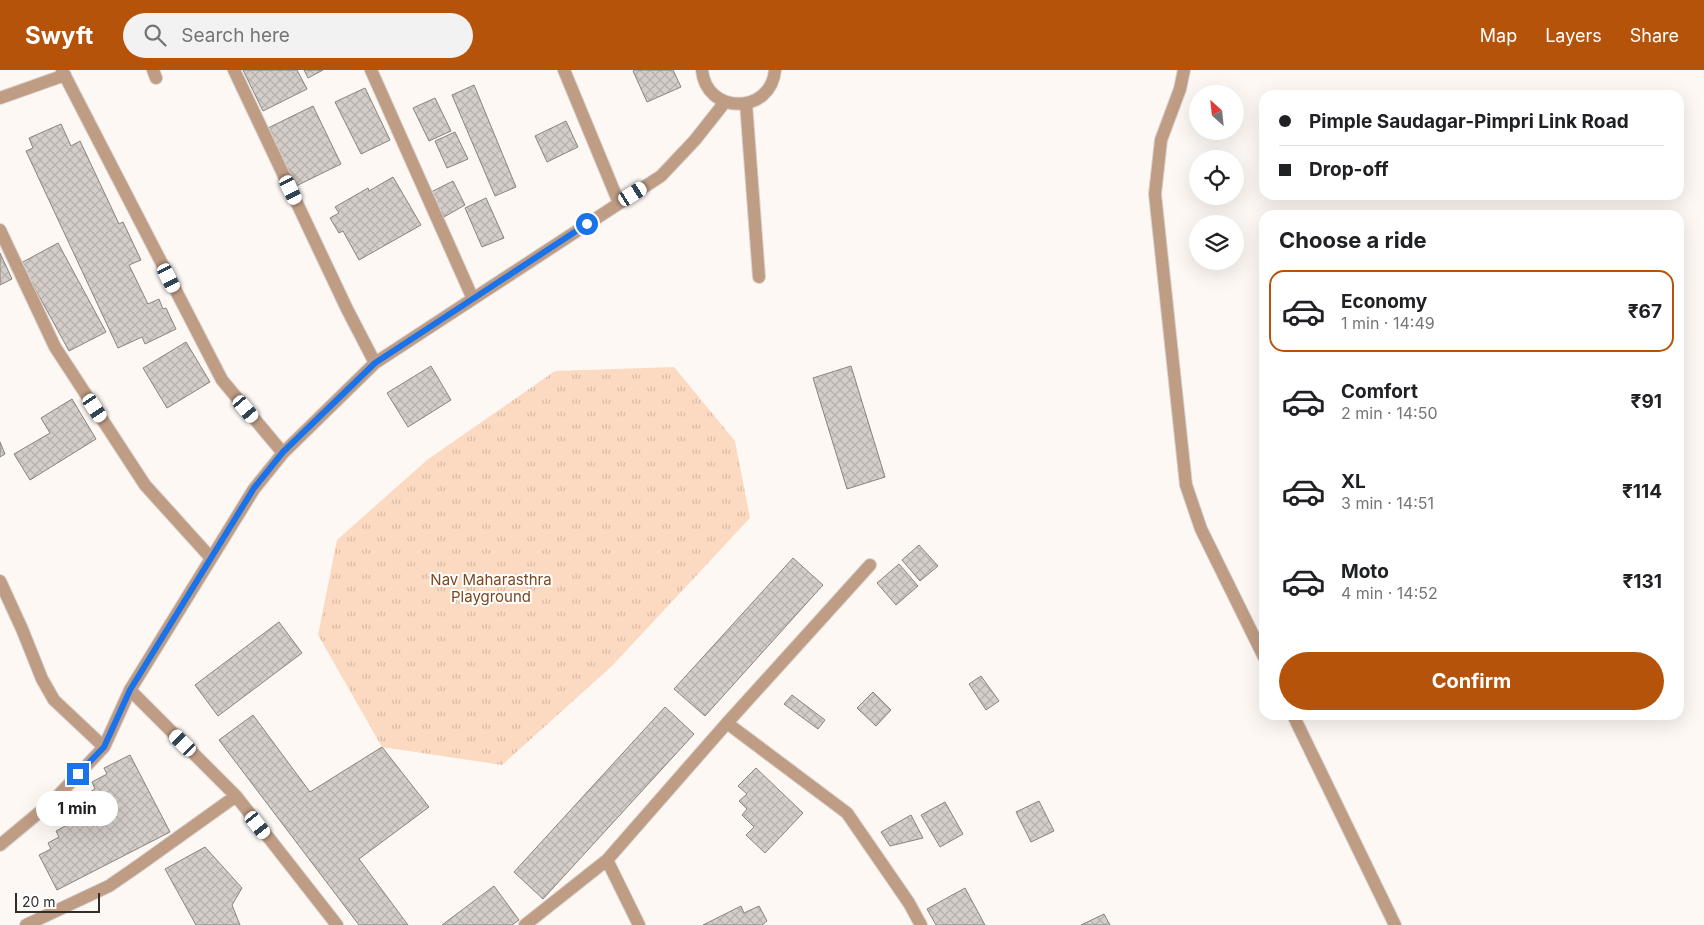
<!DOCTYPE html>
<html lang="en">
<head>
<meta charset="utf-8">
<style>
  :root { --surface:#fff; --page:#f2f2f2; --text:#202124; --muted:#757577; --line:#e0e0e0; --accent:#b45309 }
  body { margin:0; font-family:Inter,sans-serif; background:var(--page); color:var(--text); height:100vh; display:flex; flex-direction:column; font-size:19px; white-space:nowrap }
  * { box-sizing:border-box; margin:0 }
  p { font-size:16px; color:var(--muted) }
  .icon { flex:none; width:28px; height:28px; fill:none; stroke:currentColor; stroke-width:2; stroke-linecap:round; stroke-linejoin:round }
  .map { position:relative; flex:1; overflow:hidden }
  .panel { position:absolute; left:1259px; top:140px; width:425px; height:510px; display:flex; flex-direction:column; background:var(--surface); border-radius:15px; box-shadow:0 5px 20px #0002 }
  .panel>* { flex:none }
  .banner { position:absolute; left:1259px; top:20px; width:425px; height:110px; border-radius:15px; box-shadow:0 5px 20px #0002; display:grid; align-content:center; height:110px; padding:0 20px; background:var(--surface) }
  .needle { width:32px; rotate:333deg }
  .tools { position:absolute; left:1189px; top:15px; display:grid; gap:10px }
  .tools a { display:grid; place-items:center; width:55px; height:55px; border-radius:50%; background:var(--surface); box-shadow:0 5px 20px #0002; font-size:25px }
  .scale { position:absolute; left:15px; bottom:12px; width:85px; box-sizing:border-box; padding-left:5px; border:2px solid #302d2b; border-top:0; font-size:14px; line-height:18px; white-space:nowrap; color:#302d2b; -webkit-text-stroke:4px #fff; paint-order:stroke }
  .end { position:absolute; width:22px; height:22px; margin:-11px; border:6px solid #1a73e8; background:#fff; box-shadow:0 0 0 2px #fff }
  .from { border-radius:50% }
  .bubble { position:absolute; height:35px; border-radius:18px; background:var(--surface); box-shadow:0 5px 20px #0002; font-size:16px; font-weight:700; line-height:35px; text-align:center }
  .car { position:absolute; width:15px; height:30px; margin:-15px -8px; border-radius:6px; box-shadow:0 0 4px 1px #0007; background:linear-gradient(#fff 24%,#345 0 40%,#fff 0 76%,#345 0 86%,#fff 0) }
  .banner b { display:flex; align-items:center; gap:18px; height:48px; font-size:19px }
  .banner b+b { border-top:1px solid var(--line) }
  .banner i { width:12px; height:12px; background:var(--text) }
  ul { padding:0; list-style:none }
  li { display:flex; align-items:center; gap:15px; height:82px; margin:0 10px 8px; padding:0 10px; border:2px solid transparent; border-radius:15px }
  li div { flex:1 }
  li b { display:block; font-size:19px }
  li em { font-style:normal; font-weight:700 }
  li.on { border-color:var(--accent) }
  li>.icon { width:45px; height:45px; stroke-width:1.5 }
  h2 { padding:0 20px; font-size:22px; line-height:60px }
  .button { display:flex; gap:10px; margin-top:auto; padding:10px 20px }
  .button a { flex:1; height:58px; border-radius:30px; background:var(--accent); color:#fff; font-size:20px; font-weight:700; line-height:58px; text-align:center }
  header { display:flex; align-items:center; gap:30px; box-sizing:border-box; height:70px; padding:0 25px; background:var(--accent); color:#fff }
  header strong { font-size:24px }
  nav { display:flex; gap:28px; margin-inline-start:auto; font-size:18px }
  .search { width:350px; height:45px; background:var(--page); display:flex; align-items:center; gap:12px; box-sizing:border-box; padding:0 18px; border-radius:28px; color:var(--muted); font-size:19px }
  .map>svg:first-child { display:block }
  .park { fill:url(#park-tufts) }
  .building { fill:url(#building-cross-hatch); stroke:#8a847f }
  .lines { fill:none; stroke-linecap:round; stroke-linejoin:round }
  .minor-casing { stroke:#d9d3d0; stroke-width:14 }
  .minor { stroke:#bf9c84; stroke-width:12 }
  .route { stroke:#1a73e8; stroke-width:6 }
  .labels { text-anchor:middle; stroke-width:4; stroke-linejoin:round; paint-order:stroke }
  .park-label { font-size:15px; fill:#7c481f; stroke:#fff }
</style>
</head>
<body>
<header>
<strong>Swyft</strong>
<div class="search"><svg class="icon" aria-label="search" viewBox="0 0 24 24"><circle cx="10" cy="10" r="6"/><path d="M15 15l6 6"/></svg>Search here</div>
<nav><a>Map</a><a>Layers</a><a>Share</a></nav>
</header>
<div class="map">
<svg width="1704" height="855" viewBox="0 0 1704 855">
  <defs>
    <pattern id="park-tufts" width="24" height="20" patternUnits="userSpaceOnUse" patternTransform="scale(1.25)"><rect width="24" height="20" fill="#fcd9c1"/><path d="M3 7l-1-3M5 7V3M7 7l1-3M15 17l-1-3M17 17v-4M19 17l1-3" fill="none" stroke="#d8bba6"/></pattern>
    <pattern id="building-cross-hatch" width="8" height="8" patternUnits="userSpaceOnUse" patternTransform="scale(1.25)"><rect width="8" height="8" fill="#d4cdc8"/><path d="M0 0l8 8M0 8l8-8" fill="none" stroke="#b6b0ac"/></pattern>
  </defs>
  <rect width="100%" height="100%" fill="#fef8f4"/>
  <path class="park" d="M 674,297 L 735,371 L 750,448 L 612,596 L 502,695 L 382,677 L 318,565 L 337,470 L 427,390 L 555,301 Z"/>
  <path class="building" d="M 243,0 L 297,0 L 307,19 L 263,41 Z
    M 304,0 L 323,0 L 308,8 Z
    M 635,0 L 673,0 L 681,17 L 647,32 L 633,1 Z
    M 474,15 L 516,117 L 495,126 L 452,25 Z
    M 365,18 L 390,70 L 361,84 L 335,32 Z
    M 435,28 L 451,61 L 429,71 L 413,38 Z
    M 313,36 L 341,94 L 296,116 L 268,58 Z
    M 566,51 L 578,77 L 547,92 L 535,66 Z
    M 61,54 L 71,76 L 80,71 L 119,154 L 123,152 L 141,190 L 129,195 L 148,234 L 159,229 L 163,239 L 166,238 L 176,259 L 145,274 L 142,267 L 118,278 L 26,81 L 33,78 L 29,68 Z
    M 455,62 L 468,89 L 447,98 L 435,71 Z
    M 393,107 L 421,155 L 359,190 L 343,161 L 339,163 L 330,148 L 339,143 L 335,137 L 368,118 L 369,121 Z
    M 453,111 L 465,135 L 444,147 L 431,122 Z
    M 486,128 L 504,168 L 482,177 L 465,138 Z
    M 58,173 L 106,262 L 69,281 L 21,193 Z
    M 0,183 L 12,209 L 0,215 Z
    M 186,272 L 210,312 L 167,338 L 143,298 Z
    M 431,296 L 451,330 L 408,357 L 387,323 Z
    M 851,296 L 885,407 L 847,419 L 813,308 Z
    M 72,329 L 96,369 L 30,410 L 14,384 L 50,363 L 41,348 Z
    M 0,372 L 5,384 L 0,387 Z
    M 919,475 L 938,496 L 920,511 L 902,490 Z
    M 793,488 L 823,515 L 705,646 L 674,619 Z
    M 899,494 L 918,516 L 896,535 L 877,513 Z
    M 279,552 L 302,583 L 218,646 L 195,615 Z
    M 981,606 L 999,631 L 986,640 L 969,614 Z
    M 873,622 L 891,640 L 876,656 L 857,638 Z
    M 792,625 L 825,650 L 818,659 L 784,634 Z
    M 665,637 L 694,664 L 543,829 L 514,802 Z
    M 253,645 L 310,722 L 382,677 L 429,737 L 359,789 L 408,855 L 359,855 L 219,670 Z
    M 130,685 L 170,762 L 57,820 L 39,785 L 51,779 L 48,773 L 59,767 L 56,761 L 69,754 L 68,751 L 80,744 L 77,738 L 88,732 L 85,725 L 95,719 L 92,712 L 107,704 L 104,698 Z
    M 756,698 L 803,743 L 765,783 L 746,765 L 754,757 L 742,745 L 747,739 L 739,731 L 747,724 L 738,716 Z
    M 1039,731 L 1054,761 L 1031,772 L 1016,742 Z
    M 945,732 L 963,764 L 940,777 L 921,745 Z
    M 911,745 L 923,768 L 890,776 L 881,762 Z
    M 205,777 L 242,818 L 232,835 L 240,855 L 196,855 L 165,799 Z
    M 494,816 L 519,850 L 512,855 L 442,855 Z
    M 965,818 L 985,855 L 936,855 L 927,839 Z
    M 741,836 L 744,843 L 759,836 L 767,851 L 762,855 L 703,855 Z
    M 1104,844 L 1110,855 L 1081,855 Z"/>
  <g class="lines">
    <g class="minor-casing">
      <path id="minor" d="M 62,0 L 222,310 L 283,383
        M 153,0 L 156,8
        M 234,0 L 347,239 L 375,293
        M 371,0 L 473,229
        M 564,0 L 619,133
        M 702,0 C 706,45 771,45 775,0
        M 1184,0 L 1180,19 L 1161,70 L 1155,124 L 1186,415 L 1201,459 L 1264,587
        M 0,28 L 65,5
        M 746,33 L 759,207
        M 0,160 L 55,277 L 145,415 L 211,488
        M 0,511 L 22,559 L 42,609 L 54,630 L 104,677
        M 130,620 L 236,726 L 337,855
        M 1293,645 L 1395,855
        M 727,653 L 847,743 L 909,833 L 921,855
        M 0,775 L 53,731 L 104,677 L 130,620 L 254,419 L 283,383 L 375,293 L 661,106 L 695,70 L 725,32
        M 607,790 L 639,855
        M 26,855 L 109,816 L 138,796 L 236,726
        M 525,855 L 607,790 L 727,653 L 870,495"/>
    </g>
    <use href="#minor" class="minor"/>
  </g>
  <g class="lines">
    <path class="route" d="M 78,704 L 104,677 L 130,620 L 254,418 L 283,382 L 375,293 L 587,154"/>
  </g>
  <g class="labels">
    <g class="park-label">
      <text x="491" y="515">Nav Maharasthra<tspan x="491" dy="17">Playground</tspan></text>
    </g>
  </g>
</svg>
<div class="tools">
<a><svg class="needle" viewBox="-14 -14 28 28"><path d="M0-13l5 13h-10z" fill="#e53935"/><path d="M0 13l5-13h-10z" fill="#757577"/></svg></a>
<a><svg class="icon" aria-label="locate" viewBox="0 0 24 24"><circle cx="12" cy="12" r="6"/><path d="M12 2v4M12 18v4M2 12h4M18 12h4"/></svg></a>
<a><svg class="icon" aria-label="layers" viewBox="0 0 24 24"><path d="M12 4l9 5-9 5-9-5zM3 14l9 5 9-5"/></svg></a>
</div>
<div class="scale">20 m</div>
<i class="end from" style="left:587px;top:154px"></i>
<i class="end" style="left:78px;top:704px"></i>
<div class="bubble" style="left:36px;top:721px;width:82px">1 min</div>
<i class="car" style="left:291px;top:120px;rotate:154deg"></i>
<i class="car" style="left:633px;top:124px;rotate:57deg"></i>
<i class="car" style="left:169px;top:208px;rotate:153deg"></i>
<i class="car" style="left:95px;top:338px;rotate:147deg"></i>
<i class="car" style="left:246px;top:339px;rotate:140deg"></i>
<i class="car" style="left:183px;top:673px;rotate:315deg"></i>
<i class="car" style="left:258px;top:755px;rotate:142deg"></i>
<div class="banner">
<b><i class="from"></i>Pimple Saudagar-Pimpri Link Road</b>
<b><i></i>Drop-off</b>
</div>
<section class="panel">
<h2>Choose a ride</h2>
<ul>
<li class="on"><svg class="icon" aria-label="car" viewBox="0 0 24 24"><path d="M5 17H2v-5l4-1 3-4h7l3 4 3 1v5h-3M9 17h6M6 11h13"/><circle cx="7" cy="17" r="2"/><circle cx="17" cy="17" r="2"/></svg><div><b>Economy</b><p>1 min · 14:49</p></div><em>₹67</em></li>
<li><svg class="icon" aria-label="car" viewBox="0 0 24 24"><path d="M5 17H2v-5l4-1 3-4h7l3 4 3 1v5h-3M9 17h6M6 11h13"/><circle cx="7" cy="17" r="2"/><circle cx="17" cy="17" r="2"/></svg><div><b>Comfort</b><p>2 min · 14:50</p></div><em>₹91</em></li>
<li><svg class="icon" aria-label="car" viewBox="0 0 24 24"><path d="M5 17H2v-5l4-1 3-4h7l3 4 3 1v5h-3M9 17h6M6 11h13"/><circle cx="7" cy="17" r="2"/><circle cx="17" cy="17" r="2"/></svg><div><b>XL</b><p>3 min · 14:51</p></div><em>₹114</em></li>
<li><svg class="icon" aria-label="car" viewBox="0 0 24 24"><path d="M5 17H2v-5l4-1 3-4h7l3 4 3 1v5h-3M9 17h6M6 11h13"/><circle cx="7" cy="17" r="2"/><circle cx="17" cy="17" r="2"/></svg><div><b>Moto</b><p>4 min · 14:52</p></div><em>₹131</em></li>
</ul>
<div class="button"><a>Confirm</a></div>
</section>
</div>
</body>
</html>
